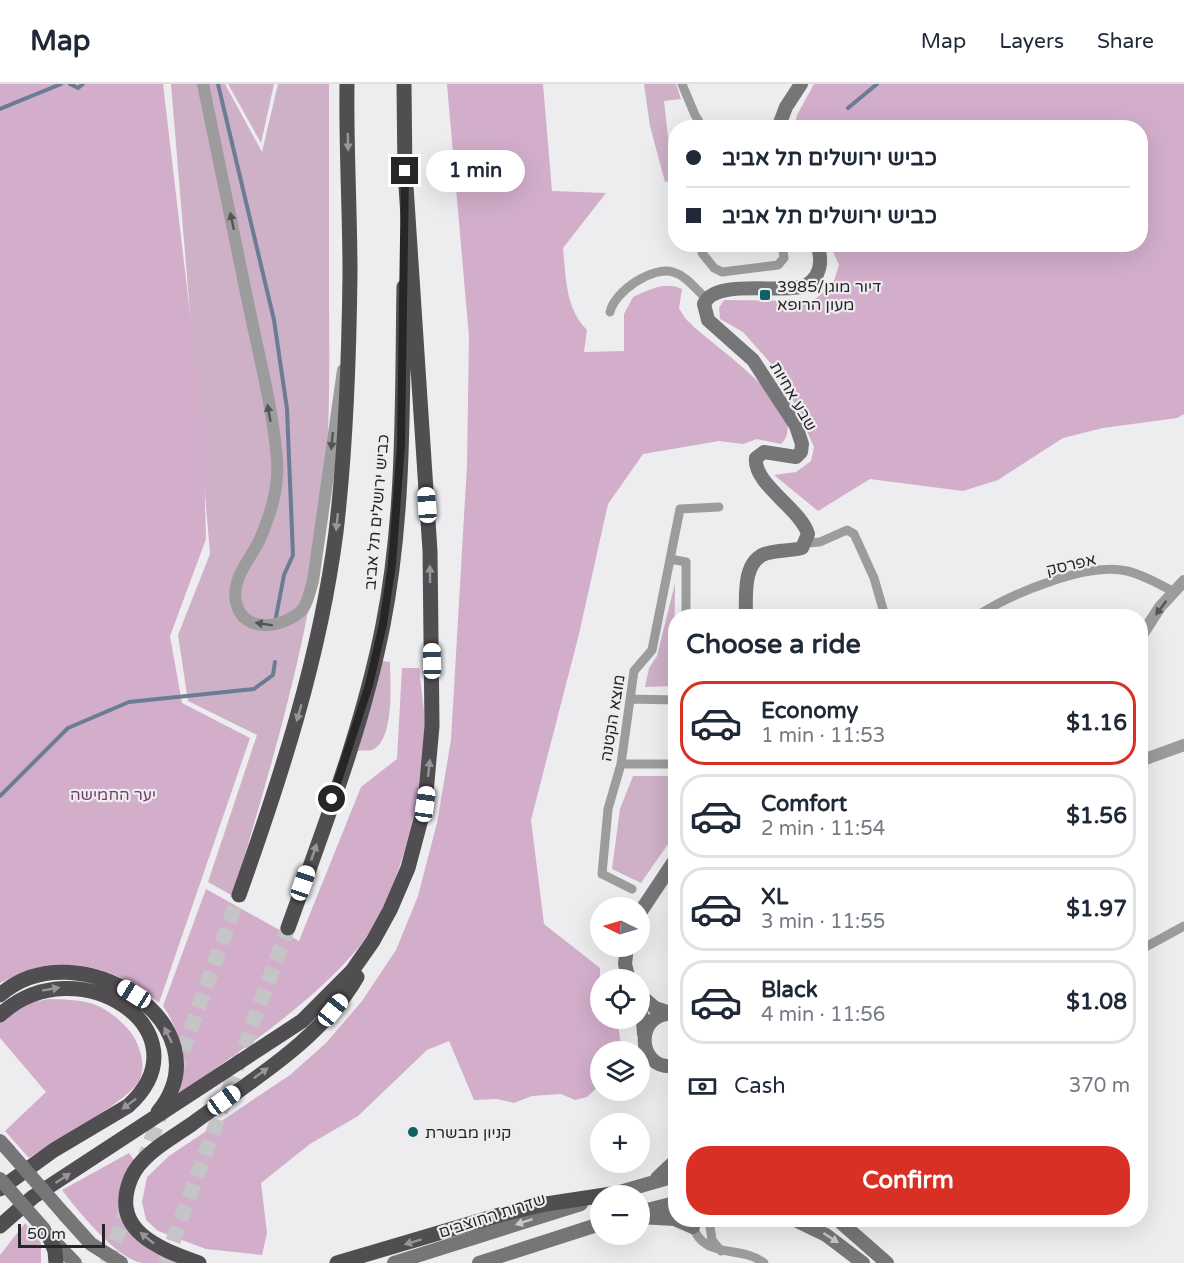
<!DOCTYPE html>
<html lang="en">
<head>
<meta charset="utf-8">
<style>
  :root { --surface:#fff; --page:#f2f2f3; --text:#1f2937; --muted:#747a83; --line:#e0e1e3; --accent:#d93025 }
  body { margin:0; font-family:"Varela Round","Noto Sans Hebrew",sans-serif; background:var(--page); color:var(--text); height:100vh; display:flex; flex-direction:column; font-size:22px; white-space:nowrap }
  * { box-sizing:border-box; margin:0 }
  p { font-size:20px; color:var(--muted) }
  .icon { flex:none; width:33px; height:33px; fill:none; stroke:currentColor; stroke-width:2; stroke-linecap:round; stroke-linejoin:round }
  .map { position:relative; flex:1; overflow:hidden }
  .drawer { position:absolute; left:668px; top:525px; width:480px; height:618px; display:flex; flex-direction:column; background:var(--surface); border-radius:24px; box-shadow:0 6px 24px #0002 }
  .drawer>* { flex:none }
  .banner { position:absolute; left:668px; top:36px; width:480px; height:132px; border-radius:24px; box-shadow:0 6px 24px #0002; display:grid; align-content:center; height:132px; padding:0 18px; background:var(--surface) }
  .needle { width:39px; rotate:275deg }
  .buttons { position:absolute; left:590px; top:813px; display:grid; gap:12px }
  .buttons a { display:grid; place-items:center; width:60px; height:60px; border-radius:50%; background:var(--surface); box-shadow:0 6px 24px #0002; font-size:30px }
  .scale { position:absolute; left:18px; bottom:15px; width:87px; box-sizing:border-box; padding-left:6px; border:3px solid #262627; border-top:0; font-size:16px; line-height:21px; white-space:nowrap; color:#262627; -webkit-text-stroke:4px #edecef; paint-order:stroke }
  .end { position:absolute; width:27px; height:27px; margin:-14px; border:8px solid #262627; background:#fff; box-shadow:0 0 0 3px #fff }
  .from { border-radius:50% }
  .bubble { position:absolute; height:42px; border-radius:21px; background:var(--surface); box-shadow:0 6px 24px #0002; font-size:20px; font-weight:800; line-height:42px; text-align:center }
  .car { position:absolute; width:18px; height:36px; margin:-18px -9px; border-radius:8px; box-shadow:0 0 4px 2px #0007; background:linear-gradient(#fff 24%,#345 0 40%,#fff 0 76%,#345 0 86%,#fff 0) }
  .banner b { display:flex; align-items:center; gap:21px; height:57px; font-size:22px }
  .banner b+b { border-top:2px solid var(--line) }
  .banner i { width:15px; height:15px; background:var(--text) }
  ul { padding:0; list-style:none }
  li { display:flex; align-items:center; gap:18px; height:84px; margin:0 12px 9px; padding:0 6px; border:3px solid var(--line); border-radius:24px }
  li div { flex:1 }
  li b { display:block; font-size:22px }
  li em { font-style:normal; font-weight:800 }
  li.active { border-color:var(--accent) }
  li>.icon { width:54px; height:54px; stroke-width:1.5 }
  h2 { padding:0 18px; font-size:27px; line-height:72px }
  .pay { display:flex; align-items:center; gap:15px; height:66px; padding:0 18px; font-size:22px }
  .pay p { margin-inline-start:auto }
  .cta { display:flex; gap:12px; margin-top:auto; padding:12px 18px }
  .cta a { flex:1; height:69px; border-radius:24px; background:var(--accent); color:#fff; font-size:24px; font-weight:800; line-height:69px; text-align:center }
  header { display:flex; align-items:center; gap:36px; box-sizing:border-box; height:84px; padding:0 30px; background:var(--surface); border-bottom:2px solid var(--line) }
  header strong { font-size:28px }
  nav { display:flex; gap:33px; margin-inline-start:auto; font-size:21px }
  .map>svg:first-child { display:block }
  .green { fill:#ceb0c7 }
  .forest { fill:#d2aeca }
  .lines { fill:none; stroke-linecap:round; stroke-linejoin:round }
  .stream { stroke:#6b7c94; stroke-width:4 }
  .trunk-tunnel { stroke:#c5c4c7; stroke-width:15; stroke-dasharray:15 8; stroke-linecap:butt }
  .minor { stroke:#9d9c9d; stroke-width:9 }
  .tertiary { stroke:#9d9c9d; stroke-width:12 }
  .secondary { stroke:#767577; stroke-width:14 }
  .trunk { stroke:#504e51; stroke-width:15 }
  .secondary-bridge { stroke:#767577; stroke-width:14 }
  .oneway { fill:#979598 }
  .oneway2 { fill:#565556 }
  .oneway3 { fill:#c9c8cb }
  .route { stroke:#262627; stroke-width:8 }
  .poi-dot { fill:#106166; stroke:#edecef; stroke-width:2 }
  .labels { text-anchor:middle; stroke-width:4.5; stroke-linejoin:round; paint-order:stroke }
  .poi-label { font-size:16px; fill:#262627; stroke:#edecef; text-anchor:start }
  .street-label { font-size:16px; fill:#262627; stroke:#edecef }
  .park-label { font-size:16px; fill:#6f3f66; stroke:#edecef }
</style>
</head>
<body>
<header>
<strong>Map</strong>
<nav><a>Map</a><a>Layers</a><a>Share</a></nav>
</header>
<div class="map">
<svg width="1184" height="1179" viewBox="0 0 1184 1179">
  <rect width="100%" height="100%" fill="#edecef"/>
  <path class="green" d="M 171,0 L 225,0 L 262,68 L 278,0 L 329,0 C 329,75 329,151 329,226 C 330,309 329,393 317,475 C 300,590 265,701 233,812 L 208,798 L 257,651 L 188,617 L 178,551 L 210,470 Z
    M 228,0 L 274,0 L 261,59 Z
    M 644,0 L 676,0 L 681,15 L 664,17 L 673,97 L 665,98 L 650,42 Z
    M 675,499 L 674,602 L 645,603 L 649,584 L 657,572 Z
    M 382,577 L 390,578 C 390,599 395,656 372,666 C 368,667 362,666 358,667 Z
    M 633,692 L 675,692 L 675,750 L 641,799 L 612,785 L 620,725 Z"/>
  <path class="forest" d="M 0,0 L 163,0 L 203,340 L 206,455 L 170,552 L 182,619 L 250,654 L 159,919 C 107,877 60,869 0,899 Z
    M 447,0 L 543,0 L 552,107 L 606,109 L 563,164 C 566,193 565,224 587,246 L 584,268 L 624,267 L 624,230 L 633,213 C 649,206 665,197 682,205 L 679,224 C 682,229 685,235 690,239 C 708,259 815,327 781,360 L 757,355 L 743,360 L 719,357 L 643,370 L 608,420 L 579,550 L 531,736 L 544,840 L 600,884 L 600,934 L 617,935 L 622,967 L 600,968 L 600,1001 L 587,1013 L 575,1016 L 561,1010 L 532,1012 L 514,1019 L 497,1015 L 474,1016 L 449,957 L 427,966 L 358,1032 L 310,1060 L 261,1099 L 267,1149 L 262,1171 L 206,1165 L 158,1147 L 146,1136 L 142,1118 L 147,1093 L 169,1072 L 290,991 L 326,959 L 362,917 L 396,866 L 418,812 L 437,739 L 451,656 L 467,381 L 469,253 Z
    M 814,0 L 1184,0 L 1184,330 L 1177,334 L 1103,344 L 1063,354 L 998,396 L 963,407 L 870,395 L 818,427 L 774,391 L 796,388 L 811,377 L 814,363 L 782,292 L 743,248 L 720,235 L 719,224 L 724,216 L 813,217 L 833,200 L 839,181 L 830,161 L 1140,160 L 1140,44 L 794,43 L 797,31 Z
    M 402,584 L 419,584 C 421,605 425,627 425,647 C 423,713 398,821 353,870 C 303,926 240,967 179,1010 C 186,977 182,950 163,922 L 206,805 L 299,857 L 361,703 L 397,675 Z
    M 49,915 C 84,916 102,917 127,944 C 138,955 147,979 140,995 C 131,1016 51,1060 29,1074 L 5,1047 L 46,1008 L 0,954 L 0,937 L 33,918 Z
    M 129,1069 L 134,1076 C 98,1130 129,1159 180,1179 C 168,1179 154,1179 142,1179 C 117,1175 77,1126 62,1106 Z
    M 25,1139 L 41,1159 L 41,1179 L 0,1179 L 0,1171 Z"/>
  <g class="lines">
    <path class="stream" d="M 70,0 L 78,4 L 83,0
      M 218,0 L 274,236 L 287,325 L 293,471 L 284,491 L 276,533
      M 848,24 L 877,0
      M 0,25 L 61,0
      M 0,712 L 68,644 L 129,618 L 254,605 L 273,591 L 275,578"/>
    <path class="trunk-tunnel" d="M 175,989 L 239,811
      M 143,1079 L 163,1023
      M 107,1179 L 129,1119
      M 165,1179 L 288,844"/>
    <path class="minor" d="M 682,0 L 695,31 L 703,44
      M 752,44 L 778,43
      M 702,169 L 714,184 L 722,188 L 778,181 L 784,174 L 782,160
      M 610,228 C 615,207 652,182 673,188 C 687,192 696,206 706,214
      M 806,459 L 820,458 L 847,446 L 854,450 L 874,494 L 885,532
      M 670,475 L 686,478 L 686,532
      M 977,532 C 1010,510 1087,478 1127,487 C 1144,491 1159,500 1174,508
      M 630,615 L 675,616
      M 621,680 L 675,680
      M 632,805 L 602,790 L 608,725 L 621,680 L 634,587 L 652,566 L 680,425 L 719,423
      M 1140,866 L 1184,842
      M 642,994 L 646,968
      M 709,1136 L 712,1156 L 721,1167
      M 692,1140 C 703,1177 740,1160 764,1179"/>
    <path class="tertiary" d="M 203,0 C 219,76 235,152 250,228 C 260,276 273,326 277,376 C 279,404 271,429 260,455 C 251,475 231,494 236,518 C 243,551 284,544 302,526 C 308,520 310,505 313,497 L 343,286
      M 1140,554 L 1160,523 L 1184,497
      M 1140,677 L 1184,661"/>
    <path class="secondary" d="M 778,44 L 786,23 L 801,0
      M 746,532 C 746,513 742,475 768,469 C 779,466 790,467 802,464 L 808,450 C 800,424 753,400 756,374 L 764,368 L 796,373 L 801,368 L 802,360 L 796,342 L 753,276 L 708,236 L 704,220 C 715,194 780,210 805,202 C 821,193 823,177 817,160
      M 639,830 L 675,776
      M 627,862 L 625,880 L 629,896
      M 639,910 L 655,924 L 670,929
      M 639,923 L 643,936 L 644,950
      M 675,930 C 634,926 635,987 675,982
      M 0,1057 L 9,1067
      M 657,1094 L 675,1077
      M 606,1112 L 675,1092
      M 639,1128 L 675,1119
      M 64,1130 L 91,1160 L 121,1179
      M 639,1133 L 675,1135
      M 677,1136 L 693,1143
      M 795,1136 L 826,1151 L 863,1179
      M 838,1136 L 887,1179
      M 51,1154 L 75,1179
      M 394,1179 L 581,1120
      M 479,1179 L 600,1140"/>
    <path class="trunk" d="M 404,0 L 405,95
      M 239,811 C 281,693 320,573 336,448 C 346,363 349,276 350,190 C 350,127 346,63 347,0
      M 288,844 C 323,746 363,643 383,541 C 405,430 402,315 404,203
      M 0,911 C 77,843 229,941 158,1028
      M 0,931 C 78,859 210,948 128,1022 L 54,1066 L 0,1105
      M 0,1142 L 33,1113 L 302,937 L 352,887 L 373,857 L 390,826 L 408,784 L 425,720 L 432,642 L 430,467 L 405,87
      M 49,1152 L 55,1167 L 56,1179
      M 199,1179 C 160,1165 109,1147 131,1094 C 141,1070 172,1054 192,1040 C 250,997 320,957 357,893
      M 337,1179 L 503,1130 L 546,1120 L 612,1110"/>
    <path class="secondary-bridge" d="M 9,1067 L 64,1130
      M 0,1095 L 44,1145"/>
  </g>
  <defs><path id="oneway-solid" d="M-6-.8H1V-3.2L6.5 0L1 3.2V.8H-6Z" transform="scale(1.5)"/></defs>
  <g class="oneway">
    <use href="#oneway-solid" transform="translate(348 58) rotate(89)"/>
    <use href="#oneway-solid" transform="translate(337 438) rotate(96)"/>
    <use href="#oneway-solid" transform="translate(430 490) rotate(-91)"/>
    <use href="#oneway-solid" transform="translate(299 629) rotate(106)"/>
    <use href="#oneway-solid" transform="translate(429 684) rotate(-84)"/>
    <use href="#oneway-solid" transform="translate(314 768) rotate(-71)"/>
    <use href="#oneway-solid" transform="translate(51 905) rotate(-10)"/>
    <use href="#oneway-solid" transform="translate(168 951) rotate(-116)"/>
    <use href="#oneway-solid" transform="translate(261 989) rotate(-36)"/>
    <use href="#oneway-solid" transform="translate(129 1020) rotate(143)"/>
    <use href="#oneway-solid" transform="translate(63 1094) rotate(-33)"/>
    <use href="#oneway-solid" transform="translate(147 1154) rotate(-141)"/>
    <use href="#oneway-solid" transform="translate(413 1158) rotate(163)"/>
  </g>
  <g class="oneway2">
    <use href="#oneway-solid" transform="translate(232 137) rotate(-102)"/>
    <use href="#oneway-solid" transform="translate(269 329) rotate(-100)"/>
    <use href="#oneway-solid" transform="translate(332 357) rotate(96)"/>
    <use href="#oneway-solid" transform="translate(1161 524) rotate(127)"/>
    <use href="#oneway-solid" transform="translate(264 540) rotate(-171)"/>
  </g>
  <g class="oneway3">
    <use href="#oneway-solid" transform="translate(524 1138) rotate(162)"/>
    <use href="#oneway-solid" transform="translate(831 1154) rotate(33)"/>
  </g>
  <g class="lines">
    <path class="route" d="M 332,715 L 369,601 L 383,540 L 392,480 L 401,360 L 405,87"/>
  </g>
  <g class="poi-dot">
    <rect x="759" y="205" width="12" height="12" rx="3"/>
    <circle cx="413" cy="1048" r="6"/>
  </g>
  <g class="labels">
    <g class="poi-label">
      <text x="777" y="208">3985/דיור מוגן<tspan x="777" dy="18">מעון הרופא</tspan></text>
      <text x="425" y="1054">קניון מבשרת</text>
    </g>
    <g class="street-label">
      <text transform="translate(794 312) rotate(60)" y="6">שבע אחיות</text>
      <text transform="translate(376 428) rotate(-85)" y="6">כביש ירושלים תל אביב</text>
      <text transform="translate(1071 480) rotate(-13)" y="6">אפרסק</text>
      <text transform="translate(612 634) rotate(-81)" y="6">מוצא הקטנה</text>
      <text transform="translate(492 1131) rotate(-18)" y="6">שדרות החוצבים</text>
    </g>
    <g class="park-label">
      <text x="113" y="716">יער החמישה</text>
    </g>
  </g>
</svg>
<div class="buttons">
<a><svg class="needle" viewBox="-14 -14 28 28"><path d="M0-13l5 13h-10z" fill="#e53935"/><path d="M0 13l5-13h-10z" fill="#747a83"/></svg></a>
<a><svg class="icon" aria-label="locate" viewBox="0 0 24 24"><circle cx="12" cy="12" r="6"/><path d="M12 2v4M12 18v4M2 12h4M18 12h4"/></svg></a>
<a><svg class="icon" aria-label="layers" viewBox="0 0 24 24"><path d="M12 4l9 5-9 5-9-5zM3 14l9 5 9-5"/></svg></a>
<a>+</a>
<a>−</a>
</div>
<div class="scale">50 m</div>
<i class="end from" style="left:332px;top:715px"></i>
<i class="end" style="left:405px;top:87px"></i>
<div class="bubble" style="left:426px;top:66px;width:99px">1 min</div>
<i class="car" style="left:427px;top:421px;rotate:356deg"></i>
<i class="car" style="left:432px;top:577px;rotate:359deg"></i>
<i class="car" style="left:425px;top:720px;rotate:8deg"></i>
<i class="car" style="left:303px;top:799px;rotate:19deg"></i>
<i class="car" style="left:134px;top:910px;rotate:302deg"></i>
<i class="car" style="left:333px;top:926px;rotate:39deg"></i>
<i class="car" style="left:224px;top:1016px;rotate:54deg"></i>
<div class="banner">
<b><i class="from"></i>כביש ירושלים תל אביב</b>
<b><i></i>כביש ירושלים תל אביב</b>
</div>
<section class="drawer">
<h2>Choose a ride</h2>
<ul>
<li class="active"><svg class="icon" aria-label="car" viewBox="0 0 24 24"><path d="M5 17H2v-5l4-1 3-4h7l3 4 3 1v5h-3M9 17h6M6 11h13"/><circle cx="7" cy="17" r="2"/><circle cx="17" cy="17" r="2"/></svg><div><b>Economy</b><p>1 min · 11:53</p></div><em>$1.16</em></li>
<li><svg class="icon" aria-label="car" viewBox="0 0 24 24"><path d="M5 17H2v-5l4-1 3-4h7l3 4 3 1v5h-3M9 17h6M6 11h13"/><circle cx="7" cy="17" r="2"/><circle cx="17" cy="17" r="2"/></svg><div><b>Comfort</b><p>2 min · 11:54</p></div><em>$1.56</em></li>
<li><svg class="icon" aria-label="car" viewBox="0 0 24 24"><path d="M5 17H2v-5l4-1 3-4h7l3 4 3 1v5h-3M9 17h6M6 11h13"/><circle cx="7" cy="17" r="2"/><circle cx="17" cy="17" r="2"/></svg><div><b>XL</b><p>3 min · 11:55</p></div><em>$1.97</em></li>
<li><svg class="icon" aria-label="car" viewBox="0 0 24 24"><path d="M5 17H2v-5l4-1 3-4h7l3 4 3 1v5h-3M9 17h6M6 11h13"/><circle cx="7" cy="17" r="2"/><circle cx="17" cy="17" r="2"/></svg><div><b>Black</b><p>4 min · 11:56</p></div><em>$1.08</em></li>
</ul>
<div class="pay"><svg class="icon" aria-label="cash" viewBox="0 0 24 24"><path d="M3 7h18v10H3z"/><circle cx="12" cy="12" r="2"/></svg>Cash<p>370 m</p></div>
<div class="cta"><a>Confirm</a></div>
</section>
</div>
</body>
</html>
